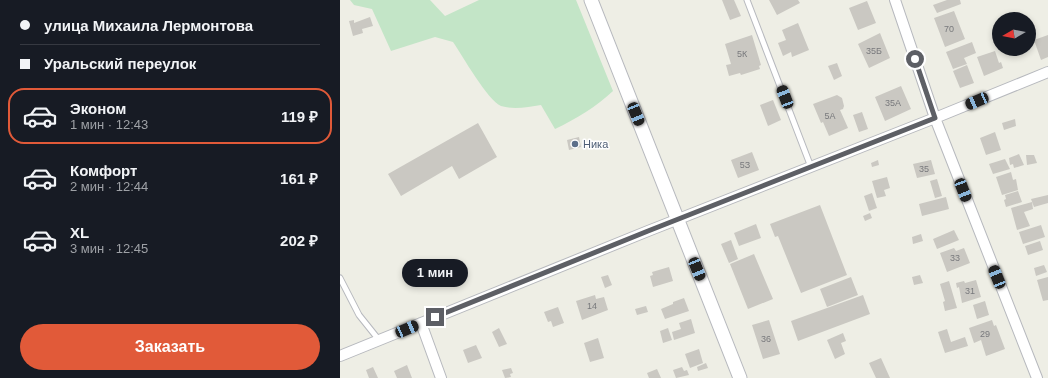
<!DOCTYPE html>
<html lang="ru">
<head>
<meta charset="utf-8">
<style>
  :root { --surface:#171b24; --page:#242831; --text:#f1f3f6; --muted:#9ea1a6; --line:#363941; --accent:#e15a39 }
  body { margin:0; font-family:Arial,sans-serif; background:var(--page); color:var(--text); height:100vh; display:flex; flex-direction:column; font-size:15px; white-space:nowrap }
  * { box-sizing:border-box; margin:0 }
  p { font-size:13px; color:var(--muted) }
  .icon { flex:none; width:22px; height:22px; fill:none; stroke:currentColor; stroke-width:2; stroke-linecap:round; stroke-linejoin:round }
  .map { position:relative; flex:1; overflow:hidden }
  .side { display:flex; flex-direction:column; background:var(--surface); width:340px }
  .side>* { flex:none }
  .guide { display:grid; align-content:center; height:88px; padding:0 20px; background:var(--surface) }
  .needle { width:26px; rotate:261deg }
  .buttons { position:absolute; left:652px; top:12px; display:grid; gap:8px }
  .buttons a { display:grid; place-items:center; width:44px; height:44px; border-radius:50%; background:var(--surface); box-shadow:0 2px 6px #0003; font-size:20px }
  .end { position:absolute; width:18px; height:18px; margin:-9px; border:5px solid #5d5f65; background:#fff; box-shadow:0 0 0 2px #fff }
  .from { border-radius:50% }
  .bubble { position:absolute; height:28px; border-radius:14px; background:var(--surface); box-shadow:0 2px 6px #0003; font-size:13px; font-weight:800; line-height:28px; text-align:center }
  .car { position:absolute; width:12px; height:24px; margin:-12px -6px; border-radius:5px; box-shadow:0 0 3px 1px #0007; background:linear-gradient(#222 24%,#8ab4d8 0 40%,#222 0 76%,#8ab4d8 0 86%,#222 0) }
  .guide b { display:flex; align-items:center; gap:14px; height:38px; font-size:15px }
  .guide b+b { border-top:1px solid var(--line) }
  .guide i { width:10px; height:10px; background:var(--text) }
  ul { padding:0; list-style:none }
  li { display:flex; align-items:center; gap:12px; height:56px; margin:0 8px 6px; padding:0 12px; border:2px solid transparent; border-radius:16px }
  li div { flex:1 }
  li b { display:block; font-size:15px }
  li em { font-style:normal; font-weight:800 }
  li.current { border-color:var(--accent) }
  li>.icon { width:36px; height:36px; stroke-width:1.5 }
  .primary-button { display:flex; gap:8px; margin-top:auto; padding:8px 20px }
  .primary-button a { flex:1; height:46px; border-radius:24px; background:var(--accent); color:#fff; font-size:16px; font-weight:800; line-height:46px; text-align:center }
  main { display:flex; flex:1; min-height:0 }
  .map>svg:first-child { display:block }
  .green { fill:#c3e5c7 }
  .building { fill:#cac8c2 }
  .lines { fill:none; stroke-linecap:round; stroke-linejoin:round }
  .service-casing { stroke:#b7b9be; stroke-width:7 }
  .minor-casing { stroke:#b7b9be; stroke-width:12 }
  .tertiary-casing { stroke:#b7b9be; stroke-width:15 }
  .service { stroke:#fff; stroke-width:5 }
  .minor { stroke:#fff; stroke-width:10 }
  .tertiary { stroke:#fff; stroke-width:13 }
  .route { stroke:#5d5f65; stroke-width:5 }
  .service-dot { fill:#5c6f8a; stroke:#fff; stroke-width:1.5 }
  .labels { text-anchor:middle; stroke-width:3; stroke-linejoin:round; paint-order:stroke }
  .number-label { font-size:9px; fill:#78797c }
  .service-label { font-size:11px; fill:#4e5e75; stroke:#fff; text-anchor:start }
</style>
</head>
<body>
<main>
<section class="side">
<div class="guide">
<b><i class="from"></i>улица Михаила Лермонтова</b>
<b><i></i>Уральский переулок</b>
</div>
<ul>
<li class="current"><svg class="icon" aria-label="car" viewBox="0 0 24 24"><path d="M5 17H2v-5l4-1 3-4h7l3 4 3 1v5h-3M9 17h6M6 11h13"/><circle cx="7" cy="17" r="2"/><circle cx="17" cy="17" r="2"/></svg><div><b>Эконом</b><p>1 мин · 12:43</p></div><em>119 ₽</em></li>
<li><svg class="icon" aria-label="car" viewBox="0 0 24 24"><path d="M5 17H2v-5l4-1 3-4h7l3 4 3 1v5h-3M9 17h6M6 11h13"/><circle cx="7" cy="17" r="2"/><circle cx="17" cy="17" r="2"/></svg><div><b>Комфорт</b><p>2 мин · 12:44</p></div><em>161 ₽</em></li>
<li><svg class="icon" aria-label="car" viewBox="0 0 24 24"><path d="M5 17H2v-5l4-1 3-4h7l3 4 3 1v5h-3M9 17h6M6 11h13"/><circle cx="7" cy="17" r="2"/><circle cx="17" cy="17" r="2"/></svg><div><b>XL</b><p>3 мин · 12:45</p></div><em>202 ₽</em></li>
</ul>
<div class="primary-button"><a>Заказать</a></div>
</section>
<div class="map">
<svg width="708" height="378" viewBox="0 0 708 378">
  <rect width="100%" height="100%" fill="#eeeee5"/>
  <path class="green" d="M 10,0 L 90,0 L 105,16 L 139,0 L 236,0 L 273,91 C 256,107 236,119 215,129 L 201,105 C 188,107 174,110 161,106 C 148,101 122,55 113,42 L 95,37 L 51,51 L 32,9 L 14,5 Z"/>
  <path class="building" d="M 382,0 L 394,0 L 401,16 L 390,20 Z
    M 429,0 L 458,0 L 460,3 L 437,15 Z
    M 607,0 L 620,0 L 621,4 L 597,13 L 593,5 Z
    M 527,1 L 536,23 L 518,30 L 509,8 Z
    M 614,11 L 625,39 L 605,47 L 594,18 Z
    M 30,17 L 33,26 L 22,29 L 23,33 L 13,36 L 9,21 L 14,20 L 14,23 Z
    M 458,23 L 469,50 L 452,57 L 451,52 L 443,56 L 438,43 L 446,40 L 442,30 Z
    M 540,33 L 550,58 L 529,68 L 518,44 Z
    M 412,35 L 421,65 L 419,66 L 420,69 L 401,75 L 400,73 L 389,76 L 386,65 L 391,64 L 385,44 Z
    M 708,35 L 708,57 L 701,60 L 694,40 Z
    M 632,42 L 636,53 L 624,58 L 627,64 L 613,69 L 606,52 Z
    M 655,51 L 659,63 L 661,62 L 663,68 L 644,76 L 637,57 Z
    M 497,63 L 502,76 L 494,80 L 488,66 Z
    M 627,65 L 634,83 L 620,88 L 613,71 Z
    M 561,86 L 571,109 L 545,121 L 535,97 Z
    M 497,95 L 502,98 L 504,106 L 503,109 L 500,110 L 508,128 L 489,136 L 483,122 L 481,123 L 473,104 Z
    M 433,100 L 441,120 L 428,126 L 420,105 Z
    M 522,112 L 528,129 L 519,132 L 513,115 Z
    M 675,119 L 676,126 L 664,130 L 662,123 Z
    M 138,123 L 157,157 L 119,179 L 112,166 L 61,196 L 48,174 Z
    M 655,132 L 661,150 L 646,155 L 640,138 Z
    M 239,137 L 241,147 L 229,150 L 227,140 Z
    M 412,152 L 419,170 L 398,178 L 391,160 Z
    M 679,154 L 684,165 L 674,168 L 673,164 L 670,165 L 669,158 Z
    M 686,155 L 694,155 L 697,163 L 687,165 Z
    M 665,159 L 670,169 L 653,174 L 649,164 Z
    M 538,160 L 539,165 L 532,167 L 531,163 Z
    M 591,160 L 595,174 L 577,178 L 573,164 Z
    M 671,172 L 673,180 L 676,179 L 678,190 L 662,195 L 656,177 Z
    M 547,177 L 550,188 L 544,190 L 546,196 L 537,198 L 532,181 Z
    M 597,179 L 602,196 L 595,198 L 590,181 Z
    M 678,191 L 682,202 L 666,207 L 664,200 L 666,199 L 665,195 Z
    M 532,193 L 537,208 L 529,211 L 524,196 Z
    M 708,195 L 708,203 L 694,207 L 691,199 Z
    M 606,197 L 609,209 L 582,216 L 579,204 Z
    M 692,202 L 693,209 L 684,212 L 690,226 L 677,230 L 671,208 Z
    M 480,205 L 507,275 L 461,293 L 438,236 L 435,237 L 430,224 Z
    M 530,213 L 532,218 L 525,221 L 523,216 Z
    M 416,224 L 421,238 L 399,246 L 394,233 Z
    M 701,225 L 705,237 L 683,244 L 679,232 Z
    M 614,230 L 619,240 L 597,249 L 593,239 Z
    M 581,234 L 583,241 L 573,244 L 572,237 Z
    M 391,240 L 398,259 L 389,263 L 381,244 Z
    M 700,241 L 703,250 L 688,255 L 685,246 Z
    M 614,248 L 616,251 L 624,248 L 630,263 L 607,272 L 600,253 Z
    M 414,254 L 433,299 L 408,309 L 390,264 Z
    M 704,265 L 707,272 L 696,276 L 694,268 Z
    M 329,267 L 333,281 L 313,287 L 310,276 L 313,275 L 312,272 Z
    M 268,275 L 272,285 L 265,288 L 261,277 Z
    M 580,275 L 583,283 L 574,285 L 572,277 Z
    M 511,277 L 518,295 L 487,307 L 480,289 Z
    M 708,277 L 708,300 L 703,301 L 697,280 Z
    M 636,280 L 641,297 L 622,303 L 619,287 L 617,288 L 616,283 L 624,281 L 625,283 Z
    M 609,281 L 617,308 L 605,311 L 603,302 L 605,301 L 600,284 Z
    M 255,295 L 256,299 L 264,297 L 268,310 L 242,320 L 236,301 Z
    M 523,295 L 530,314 L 458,341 L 451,321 Z
    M 344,298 L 349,311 L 325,319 L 321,309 L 333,304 L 333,302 Z
    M 645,301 L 649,315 L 637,319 L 633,305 Z
    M 306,306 L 308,312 L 297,315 L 295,309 Z
    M 218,307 L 224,323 L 213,327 L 211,321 L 208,322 L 204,312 Z
    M 351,319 L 355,333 L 334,340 L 332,332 L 341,329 L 339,323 Z
    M 429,320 L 440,354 L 423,359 L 412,325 Z
    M 652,320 L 654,326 L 656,325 L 665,349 L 646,356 L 641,340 L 634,343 L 629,328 Z
    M 159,328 L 167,344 L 159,347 L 152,332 Z
    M 328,328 L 332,340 L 323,343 L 320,331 Z
    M 607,329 L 611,342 L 625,337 L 628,346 L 605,353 L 598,332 Z
    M 503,333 L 506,341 L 501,343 L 505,354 L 495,359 L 487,340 Z
    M 258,338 L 264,358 L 250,362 L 244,343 Z
    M 136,345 L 142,358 L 128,363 L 123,350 Z
    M 359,349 L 363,363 L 350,368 L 345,354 Z
    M 541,358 L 550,378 L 536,378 L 529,363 Z
    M 366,363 L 368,368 L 358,371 L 357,367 Z
    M 67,365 L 72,378 L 57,378 L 54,371 Z
    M 33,367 L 38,378 L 29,378 L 26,370 Z
    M 342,367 L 344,371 L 347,370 L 349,375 L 336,378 L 333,370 Z
    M 171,368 L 173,373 L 170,374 L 171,377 L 165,378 L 162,370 Z
    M 317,369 L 321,378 L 309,378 L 307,373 Z"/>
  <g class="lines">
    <g class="service-casing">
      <path id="service" d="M 407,0 L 471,167
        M 0,278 L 19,315 L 39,340"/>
    </g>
    <g class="minor-casing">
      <path id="minor" d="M 555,0 L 595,118 L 697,378
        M 81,323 L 101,378
        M 0,356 L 308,231 L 595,118 L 708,72"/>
    </g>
    <g class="tertiary-casing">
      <path id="tertiary" d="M 251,0 L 400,378"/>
    </g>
    <use href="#service" class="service"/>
    <use href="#minor" class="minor"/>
    <use href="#tertiary" class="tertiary"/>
  </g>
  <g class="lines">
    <path class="route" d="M 95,317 L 308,231 L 595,118 L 575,59"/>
  </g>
  <circle class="service-dot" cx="235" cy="144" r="4"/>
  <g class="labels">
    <g class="number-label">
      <text x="609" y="32">70</text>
      <text x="534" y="54">35Б</text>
      <text x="402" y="57">5К</text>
      <text x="553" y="106">35А</text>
      <text x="490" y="119">5А</text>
      <text x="405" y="168">5З</text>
      <text x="584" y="172">35</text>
      <text x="615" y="261">33</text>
      <text x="630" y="294">31</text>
      <text x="252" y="309">14</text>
      <text x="645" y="337">29</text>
      <text x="426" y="342">36</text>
    </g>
    <g class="service-label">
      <text x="243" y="148">Ника</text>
    </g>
  </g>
</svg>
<div class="buttons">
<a><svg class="needle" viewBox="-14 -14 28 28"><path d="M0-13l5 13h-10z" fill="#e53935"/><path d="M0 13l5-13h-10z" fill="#9ea1a6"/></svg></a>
</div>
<i class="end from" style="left:575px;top:59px"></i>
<i class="end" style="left:95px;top:317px"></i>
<div class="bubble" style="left:62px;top:259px;width:66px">1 мин</div>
<i class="car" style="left:445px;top:97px;rotate:339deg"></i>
<i class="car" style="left:637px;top:101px;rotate:247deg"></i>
<i class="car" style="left:296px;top:114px;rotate:158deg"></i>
<i class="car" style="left:623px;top:190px;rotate:159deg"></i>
<i class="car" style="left:357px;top:269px;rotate:158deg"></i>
<i class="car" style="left:657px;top:277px;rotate:338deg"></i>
<i class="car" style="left:67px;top:329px;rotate:67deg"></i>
</div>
</main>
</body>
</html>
